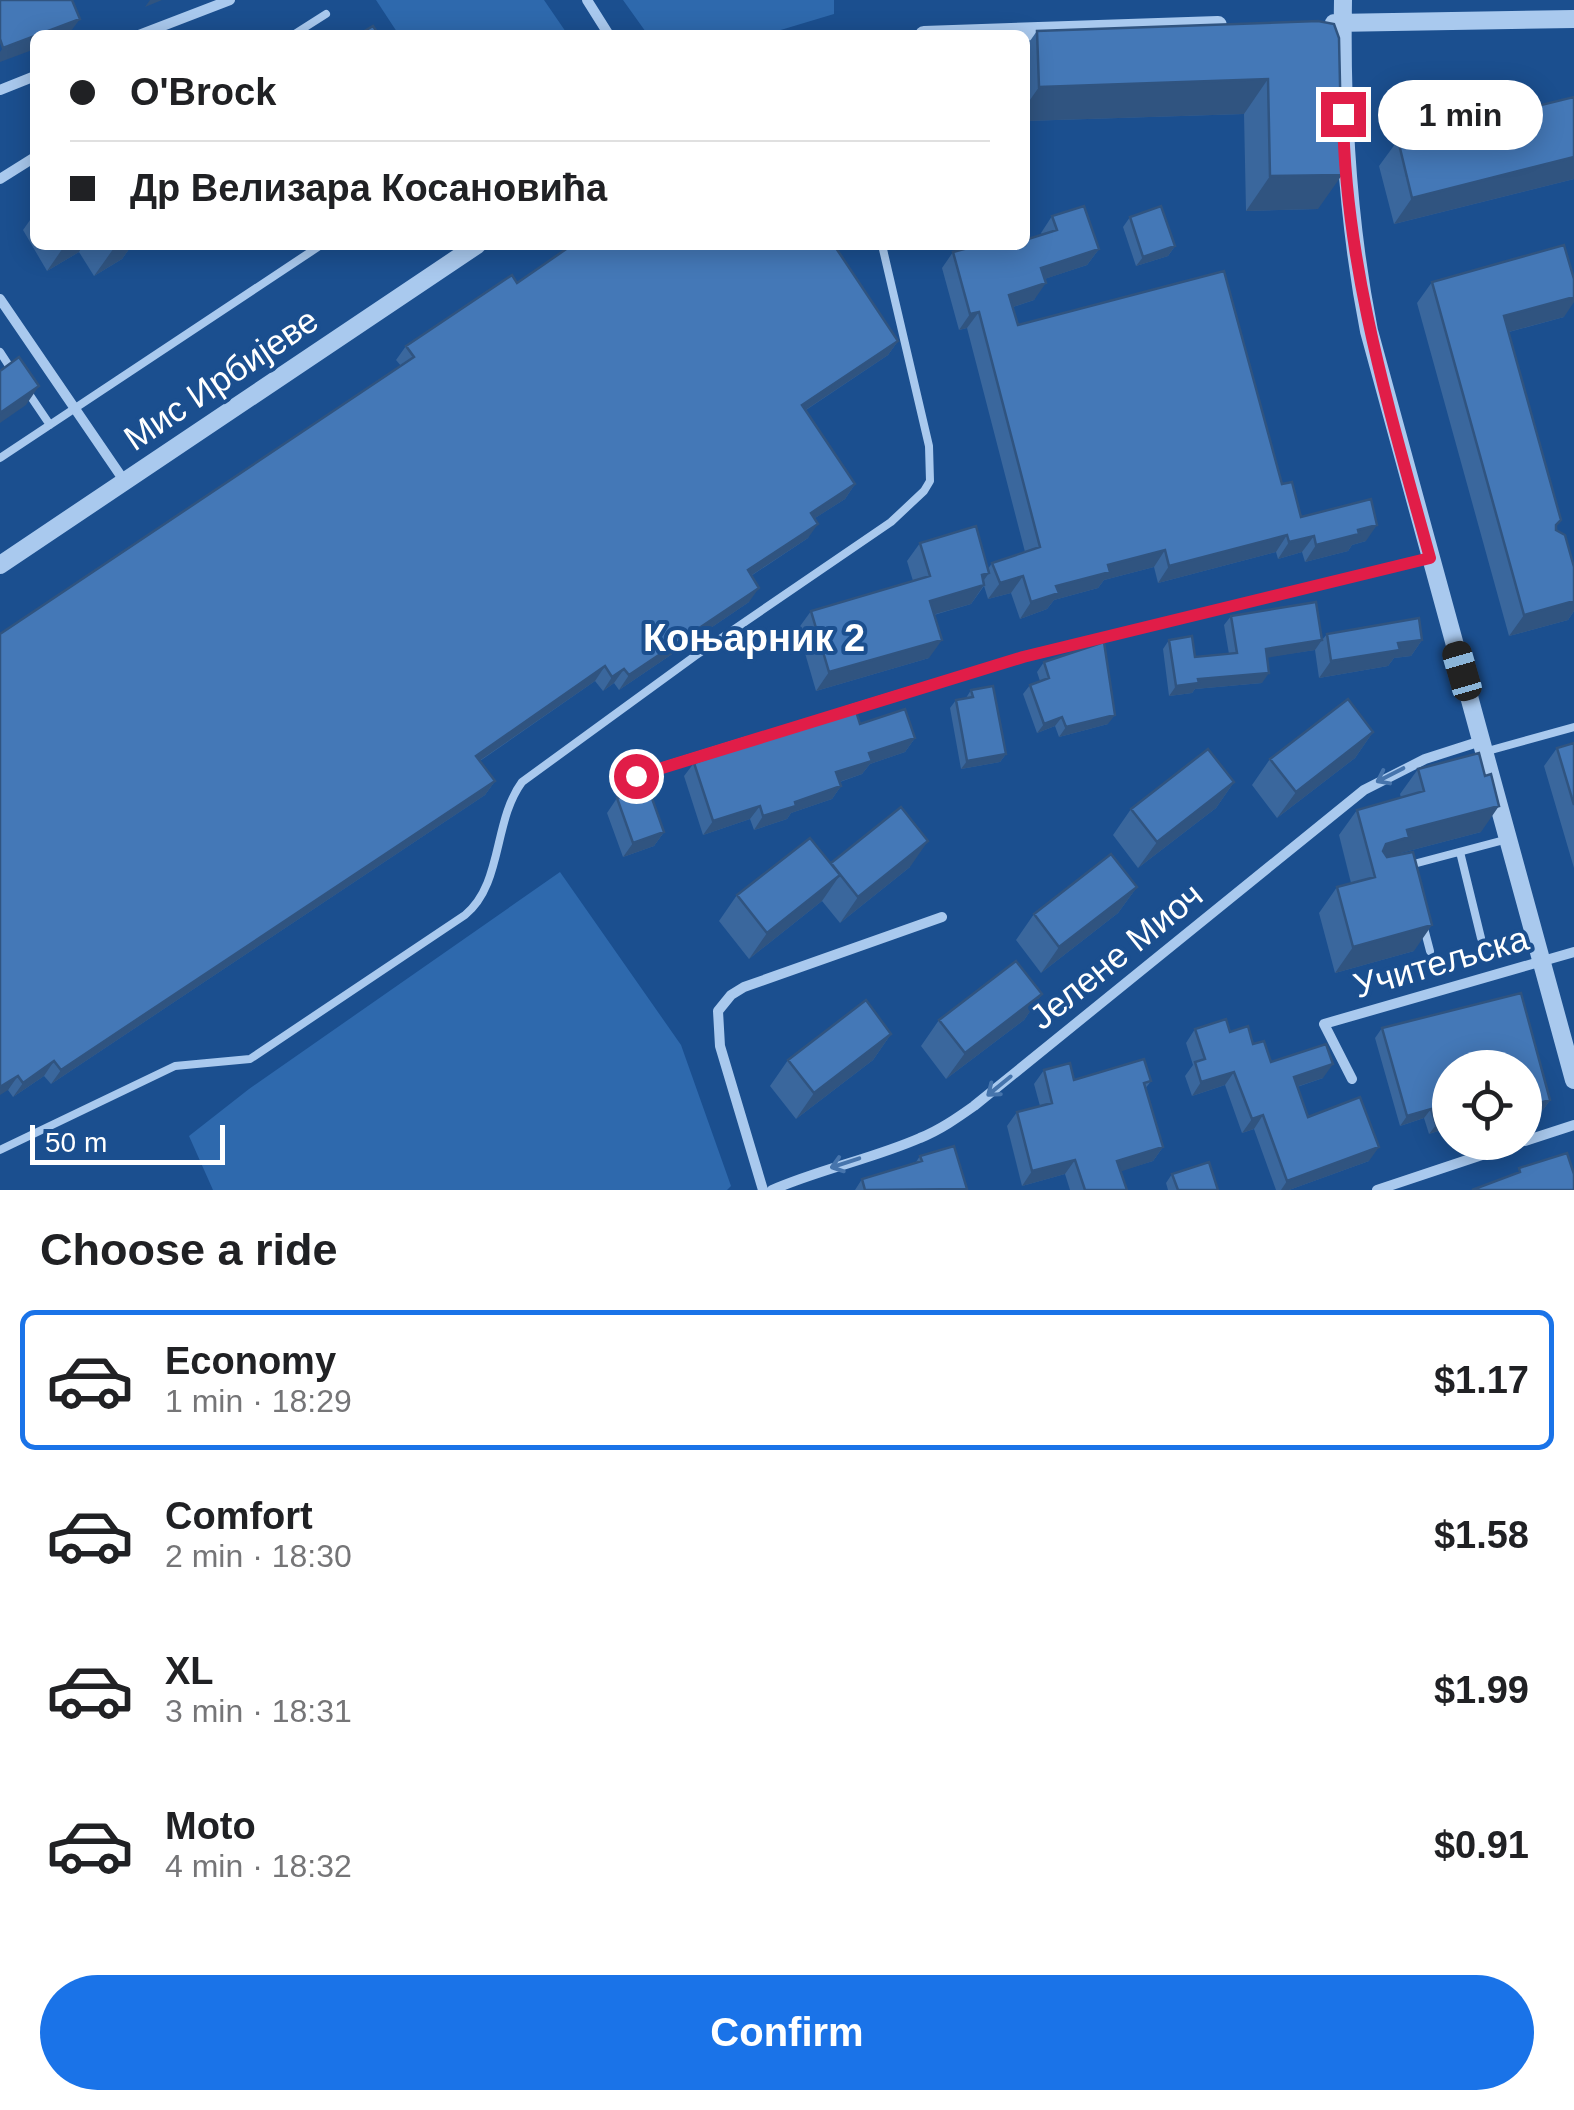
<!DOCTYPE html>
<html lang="en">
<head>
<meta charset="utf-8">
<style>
  :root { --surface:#fff; --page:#f2f2f2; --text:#202124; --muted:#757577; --line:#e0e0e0; --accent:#1a73e8 }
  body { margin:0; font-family:Arial,sans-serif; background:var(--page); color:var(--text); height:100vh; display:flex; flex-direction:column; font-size:38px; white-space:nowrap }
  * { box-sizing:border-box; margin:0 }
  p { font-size:32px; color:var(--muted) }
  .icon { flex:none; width:55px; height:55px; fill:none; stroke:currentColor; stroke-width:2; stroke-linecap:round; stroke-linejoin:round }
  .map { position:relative; height:1190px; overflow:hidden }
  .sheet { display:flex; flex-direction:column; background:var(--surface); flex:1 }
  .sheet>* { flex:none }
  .guide { position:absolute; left:30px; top:30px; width:1000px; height:220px; border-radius:15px; box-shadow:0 5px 25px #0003; display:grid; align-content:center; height:220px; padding:0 40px; background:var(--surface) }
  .fabs { position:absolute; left:1432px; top:1050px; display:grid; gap:20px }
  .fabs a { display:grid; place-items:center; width:110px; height:110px; border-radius:50%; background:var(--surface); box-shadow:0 5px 25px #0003; font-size:50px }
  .scale { position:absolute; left:30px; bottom:25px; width:195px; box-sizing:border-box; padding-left:10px; border:5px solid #fff; border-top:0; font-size:28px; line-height:35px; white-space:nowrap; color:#fff; -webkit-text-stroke:8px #1b4f8f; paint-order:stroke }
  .end { position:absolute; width:45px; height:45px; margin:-22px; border:12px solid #e11d48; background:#fff; box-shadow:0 0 0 5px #fff }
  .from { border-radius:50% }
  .bubble { position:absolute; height:70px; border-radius:35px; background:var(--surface); box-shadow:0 5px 25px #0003; font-size:32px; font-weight:700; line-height:70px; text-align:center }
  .car { position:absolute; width:30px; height:60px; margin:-30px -15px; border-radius:12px; box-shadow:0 0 8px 2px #0007; background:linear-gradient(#222 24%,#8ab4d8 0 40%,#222 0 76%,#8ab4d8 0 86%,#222 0) }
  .guide b { display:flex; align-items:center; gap:35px; height:95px; font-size:38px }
  .guide b+b { border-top:2px solid var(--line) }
  .guide i { width:25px; height:25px; background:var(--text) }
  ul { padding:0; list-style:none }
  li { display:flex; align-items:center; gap:30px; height:140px; margin:0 20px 15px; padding:0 20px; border:5px solid transparent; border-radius:15px }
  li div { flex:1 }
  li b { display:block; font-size:38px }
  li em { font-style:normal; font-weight:700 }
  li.active { border-color:var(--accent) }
  li>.icon { width:90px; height:90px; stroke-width:1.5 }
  h2 { padding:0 40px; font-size:45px; line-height:120px }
  .cta { display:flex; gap:20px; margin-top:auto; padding:20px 40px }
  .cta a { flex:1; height:115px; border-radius:60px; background:var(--accent); color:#fff; font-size:40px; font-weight:700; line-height:115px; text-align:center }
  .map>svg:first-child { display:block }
  .green { fill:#2e69ad }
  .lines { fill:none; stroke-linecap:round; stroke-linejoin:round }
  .service { stroke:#a9c9ee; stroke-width:8 }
  .minor { stroke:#a9c9ee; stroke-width:10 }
  .tertiary { stroke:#a9c9ee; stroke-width:18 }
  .wall { fill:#3a679d }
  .shaded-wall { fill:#305480 }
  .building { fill:#4478b7; stroke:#305480; stroke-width:2.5 }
  .oneway { stroke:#4674ac }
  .route { stroke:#e11d48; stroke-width:12 }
  .labels { text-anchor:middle; stroke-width:8; stroke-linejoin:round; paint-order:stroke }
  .street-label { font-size:35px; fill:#fff; stroke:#1b4f8f }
  .neighbourhood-label { font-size:38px; font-weight:bold; fill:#fff; stroke:#1b4f8f }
</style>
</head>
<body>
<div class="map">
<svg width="1574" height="1190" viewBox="0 0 1574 1190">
  <rect width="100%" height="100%" fill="#1b4f8f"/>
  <path class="green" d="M 376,0 L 544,0 L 568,35 L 399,35 Z
    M 623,0 L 834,0 L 834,14 L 764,35 L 648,35 Z
    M 560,872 L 681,1045 L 731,1186 L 727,1190 L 213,1190 L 189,1136 L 249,1089 Z"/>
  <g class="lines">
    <path class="service" d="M 293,35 L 326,14
      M 0,352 L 13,372
      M 27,391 L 50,425
      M 0,458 L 321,245
      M 1484,752 L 1574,727
      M 1460,852 L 1481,938
      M 1406,866 L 1508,839
      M 1424,928 L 1430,951
      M 0,1150 L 175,1066 L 250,1059 L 465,915 C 503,884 493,821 522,782 L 695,656 L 891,522 L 924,491 L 930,481 L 929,446 L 882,245"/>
    <path class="minor" d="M 587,0 L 609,35
      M 139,35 L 230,0
      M 0,90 L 35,76
      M 0,179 L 35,157
      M 0,299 L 125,482
      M 846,711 L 1023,657 L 1430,558
      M 635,776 L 748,741
      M 1352,1079 L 1324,1024 L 1574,952
      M 1525,1141 L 1574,1125
      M 763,1190 L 720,1046 L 718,1011 L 731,995 L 744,987 L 942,917
      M 772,1190 C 820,1169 872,1159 920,1138 C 940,1130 957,1118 974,1106 L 1364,790 L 1425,759 L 1481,741
      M 1377,1190 L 1521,1142"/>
    <path class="tertiary" d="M 1343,0 C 1341,112 1347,220 1369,331 L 1574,1080
      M 1334,23 L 1574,19
      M 924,35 L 1218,25
      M 0,565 L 477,245"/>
  </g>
  <path class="wall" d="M 1318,21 L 1318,209 L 1246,211 L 1244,114 L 1025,121 L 1025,48 L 1037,31 Z
    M 1574,97 L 1574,179 L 1394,224 L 1379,166 L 1398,140 Z
    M 35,196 L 35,211 L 30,203 Z
    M 35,213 L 35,245 L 132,245 L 122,259 L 94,276 L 79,252 L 47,271 L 23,230 Z
    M 1052,216 L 1099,249 L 1087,265 L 1044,279 L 1034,300 L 1013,307 L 1018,325 L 1282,484 L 1301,517 L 1366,541 L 1352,545 L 1348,551 L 1305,562 L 1302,552 L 1278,559 L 1276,552 L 1158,583 L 1154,567 L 1104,580 L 1098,588 L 1054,600 L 1047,609 L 1020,619 L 1011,593 L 988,599 L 984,586 L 971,604 L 934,615 L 929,658 L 816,691 L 798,629 L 811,611 L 913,581 L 907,561 L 920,543 L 988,569 L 992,563 L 1025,552 L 967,328 L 959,330 L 942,268 L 953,252 L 975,245 L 1025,245 L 1042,235 L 1041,233 Z
    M 1130,217 L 1175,246 L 1168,256 L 1136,266 L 1123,227 Z
    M 1432,282 L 1564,317 L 1509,332 L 1556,530 L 1574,567 L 1574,611 L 1568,620 L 1509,636 L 1417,303 Z
    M 517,283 L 898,341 L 888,355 L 806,410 L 855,484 L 845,499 L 815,518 L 808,538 L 751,576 L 749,602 L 619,690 L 614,683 L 603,691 L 595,681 L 480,761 L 495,781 L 485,795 L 51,1084 L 44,1076 L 13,1097 L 8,1090 L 401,366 L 396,360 L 406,346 Z
    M 1231,616 L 1322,640 L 1327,634 L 1422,640 L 1411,656 L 1394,658 L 1388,666 L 1319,678 L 1315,650 L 1267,657 L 1262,683 L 1195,689 L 1192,693 L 1169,696 L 1163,649 L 1169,640 L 1195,657 L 1229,654 L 1224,625 Z
    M 1044,662 L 1108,724 L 1059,737 L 1055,726 L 1037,733 L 1023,694 L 1030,685 L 1040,681 L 1037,672 Z
    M 971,690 L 1006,754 L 1000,762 L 961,769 L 950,708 L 956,700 L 966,698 Z
    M 860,724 L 915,738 L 905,752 L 870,764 L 862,774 L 840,782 L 841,786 L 832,799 L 791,813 L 787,819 L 754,830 L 750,819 L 703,835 L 684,776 L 694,763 L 736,749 L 740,744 Z
    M 1373,732 L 1355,758 L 1277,818 L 1252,785 L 1270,759 Z
    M 1574,743 L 1574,868 L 1544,766 L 1557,748 Z
    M 1418,769 L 1481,832 L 1397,854 L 1414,951 L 1335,973 L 1319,913 L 1337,887 L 1351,883 L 1339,835 L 1357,810 L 1401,798 L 1400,794 Z
    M 1234,782 L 1216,808 L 1138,868 L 1113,835 L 1131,809 Z
    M 617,798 L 664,832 L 654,846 L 623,857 L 607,813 Z
    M 830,863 L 910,867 L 840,923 L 822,901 L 749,959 L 719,921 L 737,895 Z
    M 1137,887 L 1118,913 L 1041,973 L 1016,940 L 1034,914 Z
    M 1521,993 L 1550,1100 L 1543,1110 L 1525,1115 L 1525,1068 L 1450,1068 L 1450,1127 L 1429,1134 L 1424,1118 L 1400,1126 L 1375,1038 L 1382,1028 Z
    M 1042,994 L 1024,1020 L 946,1079 L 921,1046 L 939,1020 Z
    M 1195,1029 L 1230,1032 L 1253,1044 L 1271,1062 L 1323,1078 L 1297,1087 L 1308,1117 L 1369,1161 L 1289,1190 L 1276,1190 L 1254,1129 L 1242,1133 L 1225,1085 L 1192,1096 L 1185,1076 L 1193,1065 L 1186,1043 Z
    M 891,1034 L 873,1060 L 796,1119 L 770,1086 L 788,1060 Z
    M 1044,1070 L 1074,1080 L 1151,1081 L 1145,1089 L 1163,1147 L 1153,1161 L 1120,1171 L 1127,1190 L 1070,1190 L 1065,1174 L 1022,1186 L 1007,1126 L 1017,1112 L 1040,1106 L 1034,1084 Z
    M 920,1156 L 966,1190 L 855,1190 L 862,1179 L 916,1162 Z
    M 1172,1174 L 1218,1190 L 1168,1190 L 1166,1183 Z"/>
  <path class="shaded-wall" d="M 150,0 L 162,0 L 145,7 Z
    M 80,19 L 68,35 L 37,35 Z
    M 35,36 L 35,49 L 0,62 L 0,52 L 3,48 Z
    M 1268,79 L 1244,114 L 1025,121 L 1025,107 L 1039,87 Z
    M 1574,157 L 1574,179 L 1394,224 L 1412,198 Z
    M 1342,175 L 1318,209 L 1246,211 L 1270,176 Z
    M 65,245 L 83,245 L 79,252 L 47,271 Z
    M 116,245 L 132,245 L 122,259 L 94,276 Z
    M 1175,246 L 1168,256 L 1136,266 L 1143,257 Z
    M 1099,249 L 1087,265 L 1030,284 L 1041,268 Z
    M 1046,283 L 1034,300 L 998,312 L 1009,295 Z
    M 1574,297 L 1574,302 L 1564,317 L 1489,337 L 1504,316 Z
    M 979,312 L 967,328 L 959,330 L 970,314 Z
    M 898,341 L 888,355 L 792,419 L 802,405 Z
    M 39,386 L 26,405 L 0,423 L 0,413 Z
    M 855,484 L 845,499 L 801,527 L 811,513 Z
    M 818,524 L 808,538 L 738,584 L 748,570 Z
    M 1377,525 L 1366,541 L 1352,545 L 1348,551 L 1305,562 L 1316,545 Z
    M 1287,535 L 1276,552 L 1158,583 L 1169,566 Z
    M 1314,536 L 1302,552 L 1278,559 L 1289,542 Z
    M 1165,550 L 1154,567 L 1104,580 L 1098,588 L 1054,600 L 1047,609 L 1020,619 L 1031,602 L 1056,586 L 1108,565 Z
    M 989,573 L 979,587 L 984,585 L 971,604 L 918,619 L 930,601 Z
    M 1023,576 L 1011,593 L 988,599 L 1000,583 Z
    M 759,588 L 749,602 L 619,690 L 629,675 Z
    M 1574,601 L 1574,611 L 1568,620 L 1509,636 L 1524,615 Z
    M 942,640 L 929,658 L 816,691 L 829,672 Z
    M 1322,640 L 1315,650 L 1260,659 L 1266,649 Z
    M 1422,640 L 1411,656 L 1394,658 L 1388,666 L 1319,678 L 1331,661 L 1398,643 Z
    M 605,666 L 595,681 L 466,770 L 476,756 Z
    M 624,669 L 614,683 L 603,691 L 612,677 Z
    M 1269,673 L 1262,683 L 1195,689 L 1192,693 L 1169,696 L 1176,686 L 1198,679 Z
    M 1115,715 L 1108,724 L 1059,737 L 1066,727 Z
    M 1062,717 L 1055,726 L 1037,733 L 1044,724 Z
    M 1373,732 L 1355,758 L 1277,818 L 1296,792 Z
    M 915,738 L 905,752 L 870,764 L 862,774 L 827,786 L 836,772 L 869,753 Z
    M 1006,754 L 1000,762 L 961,769 L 967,761 Z
    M 495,781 L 485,795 L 51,1084 L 61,1070 Z
    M 1234,782 L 1216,808 L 1138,868 L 1157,842 Z
    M 841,786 L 832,799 L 791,813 L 787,819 L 754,830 L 763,816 L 795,802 Z
    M 760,806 L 750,819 L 703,835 L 713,821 Z
    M 1499,806 L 1481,832 L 1397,854 L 1391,863 L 1373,869 L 1386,844 L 1407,830 Z
    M 664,832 L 654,846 L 623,857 L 633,843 Z
    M 928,841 L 910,867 L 840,923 L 858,897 Z
    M 840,875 L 822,901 L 749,959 L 767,933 Z
    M 1137,887 L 1118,913 L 1041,973 L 1059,947 Z
    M 1432,925 L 1414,951 L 1335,973 L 1353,947 Z
    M 1042,994 L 1024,1020 L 946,1079 L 965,1053 Z
    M 891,1034 L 873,1060 L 796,1119 L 814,1093 Z
    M 54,1061 L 44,1076 L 13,1097 L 23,1083 Z
    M 1333,1064 L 1323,1078 L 1284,1091 L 1294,1077 Z
    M 1234,1072 L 1225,1085 L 1192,1096 L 1201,1082 Z
    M 18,1076 L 8,1090 L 0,1095 L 0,1087 Z
    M 1550,1100 L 1543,1110 L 1525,1115 L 1525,1107 Z
    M 1431,1109 L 1424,1118 L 1400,1126 L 1407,1116 Z
    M 1263,1115 L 1254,1129 L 1242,1133 L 1252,1119 Z
    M 1450,1120 L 1450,1127 L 1429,1134 L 1436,1125 Z
    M 1163,1147 L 1153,1161 L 1107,1176 L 1117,1161 Z
    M 1379,1147 L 1369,1161 L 1289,1190 L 1281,1190 L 1287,1181 Z
    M 1075,1160 L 1065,1174 L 1022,1186 L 1032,1171 Z"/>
  <path class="building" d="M 0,0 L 72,0 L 80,19 L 3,48 L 0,39 Z
    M 1318,21 L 1334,24 L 1339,38 L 1342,175 L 1270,176 L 1268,79 L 1039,87 L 1037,31 Z
    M 373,26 L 379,35 L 358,35 Z
    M 1574,97 L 1574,157 L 1412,198 L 1398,140 Z
    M 1084,206 L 1099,249 L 1041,268 L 1046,283 L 1009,295 L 1018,325 L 1224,271 L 1282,484 L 1292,482 L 1301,517 L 1371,499 L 1377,525 L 1358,530 L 1359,534 L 1316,545 L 1314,536 L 1289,542 L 1287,535 L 1169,566 L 1165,550 L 1108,565 L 1110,572 L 1056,586 L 1059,593 L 1031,602 L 1023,576 L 1000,583 L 992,563 L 1040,547 L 979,312 L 970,314 L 953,252 L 979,245 L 1025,245 L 1025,240 L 1057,230 L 1052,216 Z
    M 1161,206 L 1175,246 L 1143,257 L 1130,217 Z
    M 572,245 L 834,245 L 898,341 L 802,405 L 855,484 L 811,513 L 818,524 L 748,570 L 759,588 L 629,675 L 624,669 L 612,677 L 605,666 L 476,756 L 495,781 L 61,1070 L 54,1061 L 23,1083 L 18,1076 L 0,1087 L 0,634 L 414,357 L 406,346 L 512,275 L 517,283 Z
    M 1564,245 L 1574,279 L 1574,297 L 1504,316 L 1561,520 L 1556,525 L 1556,530 L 1565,535 L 1574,567 L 1574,601 L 1524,615 L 1432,282 Z
    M 19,357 L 39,386 L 0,413 L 0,371 Z
    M 976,526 L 989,573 L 982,575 L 984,585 L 930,601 L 942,640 L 829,672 L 811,611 L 930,576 L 920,543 Z
    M 1316,602 L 1322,640 L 1266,649 L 1269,673 L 1198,679 L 1199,683 L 1176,686 L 1169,640 L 1192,636 L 1195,657 L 1237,653 L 1231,616 Z
    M 1419,618 L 1422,640 L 1398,643 L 1400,650 L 1331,661 L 1327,634 Z
    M 1104,642 L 1115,715 L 1066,727 L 1062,717 L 1044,724 L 1030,685 L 1049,678 L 1044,662 Z
    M 993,686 L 1006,754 L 967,761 L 956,700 L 973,697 L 971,690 Z
    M 1348,699 L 1373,732 L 1296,792 L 1270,759 Z
    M 855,708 L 860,724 L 905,709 L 915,738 L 869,753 L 872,761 L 836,772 L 841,786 L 795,802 L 796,806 L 763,816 L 760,806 L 713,821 L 694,763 L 741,747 L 740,744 Z
    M 1574,743 L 1574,805 L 1557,748 Z
    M 1208,749 L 1234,782 L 1157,842 L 1131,809 Z
    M 1479,753 L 1485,776 L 1491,774 L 1499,806 L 1407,830 L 1409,837 L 1386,844 L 1383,851 L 1387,857 L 1413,852 L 1432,925 L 1353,947 L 1337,887 L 1375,877 L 1357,810 L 1424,791 L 1418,769 Z
    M 648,787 L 664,832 L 633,843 L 617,798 Z
    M 901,807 L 928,841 L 858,897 L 831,863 Z
    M 810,838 L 840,875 L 767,933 L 737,895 Z
    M 1111,854 L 1137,887 L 1059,947 L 1034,914 Z
    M 1016,961 L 1042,994 L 965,1053 L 939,1020 Z
    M 1521,993 L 1550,1100 L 1525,1107 L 1525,1068 L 1450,1068 L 1450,1120 L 1436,1125 L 1431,1109 L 1407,1116 L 1382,1028 Z
    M 866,1000 L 891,1034 L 814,1093 L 788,1060 Z
    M 1226,1019 L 1230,1032 L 1248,1026 L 1253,1044 L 1264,1041 L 1271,1062 L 1326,1044 L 1333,1064 L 1294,1077 L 1308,1117 L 1360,1097 L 1379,1147 L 1287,1181 L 1263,1115 L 1252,1119 L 1234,1072 L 1201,1082 L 1195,1062 L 1205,1059 L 1195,1029 Z
    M 1144,1059 L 1151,1081 L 1144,1083 L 1163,1147 L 1117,1161 L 1127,1190 L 1085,1190 L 1075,1160 L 1032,1171 L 1017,1112 L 1052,1103 L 1044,1070 L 1070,1063 L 1074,1080 Z
    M 954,1146 L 967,1189 L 865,1190 L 862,1179 L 922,1161 L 920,1156 Z
    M 1567,1153 L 1574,1174 L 1574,1190 L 1472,1190 L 1520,1172 L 1519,1168 Z
    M 1209,1162 L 1218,1190 L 1178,1190 L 1172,1174 Z"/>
  <defs><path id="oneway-shaft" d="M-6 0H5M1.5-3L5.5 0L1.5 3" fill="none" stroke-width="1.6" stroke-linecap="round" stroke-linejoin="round" transform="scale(2.5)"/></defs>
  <g class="oneway">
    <use href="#oneway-shaft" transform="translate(1390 775) rotate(153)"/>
    <use href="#oneway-shaft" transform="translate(999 1086) rotate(141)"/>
    <use href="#oneway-shaft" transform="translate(845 1163) rotate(162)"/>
  </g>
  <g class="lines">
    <path class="route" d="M 636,776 L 1023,657 L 1430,558 C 1390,412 1345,267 1343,114"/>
  </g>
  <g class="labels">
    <g class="street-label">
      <text transform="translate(221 379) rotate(-34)" y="12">Мис Ирбијеве</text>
      <text transform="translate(1116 956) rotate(-39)" y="12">Јелене Миоч</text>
      <text transform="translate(1441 962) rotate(-16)" y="12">Учитељска</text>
    </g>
    <g class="neighbourhood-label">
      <text x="754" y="651">Коњарник 2</text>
    </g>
  </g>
</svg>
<div class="fabs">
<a><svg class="icon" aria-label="locate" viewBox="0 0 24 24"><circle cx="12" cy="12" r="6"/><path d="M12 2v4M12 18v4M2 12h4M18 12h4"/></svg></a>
</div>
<div class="scale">50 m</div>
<i class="end from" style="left:636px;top:776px"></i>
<i class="end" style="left:1343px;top:114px"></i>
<div class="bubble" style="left:1378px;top:80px;width:165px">1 min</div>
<i class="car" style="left:1462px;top:671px;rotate:344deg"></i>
<div class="guide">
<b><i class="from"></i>O'Brock</b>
<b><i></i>Др Велизара Косановића</b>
</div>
</div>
<section class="sheet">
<h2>Choose a ride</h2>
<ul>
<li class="active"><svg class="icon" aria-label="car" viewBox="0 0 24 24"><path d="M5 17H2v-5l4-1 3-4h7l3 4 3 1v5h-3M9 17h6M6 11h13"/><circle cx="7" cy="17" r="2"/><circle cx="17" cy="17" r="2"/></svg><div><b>Economy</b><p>1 min · 18:29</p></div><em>$1.17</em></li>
<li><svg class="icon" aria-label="car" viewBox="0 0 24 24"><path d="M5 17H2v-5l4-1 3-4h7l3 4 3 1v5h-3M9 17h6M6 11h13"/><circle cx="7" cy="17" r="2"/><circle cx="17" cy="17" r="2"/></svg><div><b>Comfort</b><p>2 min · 18:30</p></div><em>$1.58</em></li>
<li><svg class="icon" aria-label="car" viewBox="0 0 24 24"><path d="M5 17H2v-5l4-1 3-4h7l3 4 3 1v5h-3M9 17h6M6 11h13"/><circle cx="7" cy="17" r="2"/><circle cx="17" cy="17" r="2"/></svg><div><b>XL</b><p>3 min · 18:31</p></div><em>$1.99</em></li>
<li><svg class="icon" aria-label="car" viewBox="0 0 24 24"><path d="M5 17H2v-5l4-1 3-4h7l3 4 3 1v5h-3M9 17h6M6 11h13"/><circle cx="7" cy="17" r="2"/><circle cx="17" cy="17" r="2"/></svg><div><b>Moto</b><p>4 min · 18:32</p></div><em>$0.91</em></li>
</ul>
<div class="cta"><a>Confirm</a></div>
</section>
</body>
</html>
